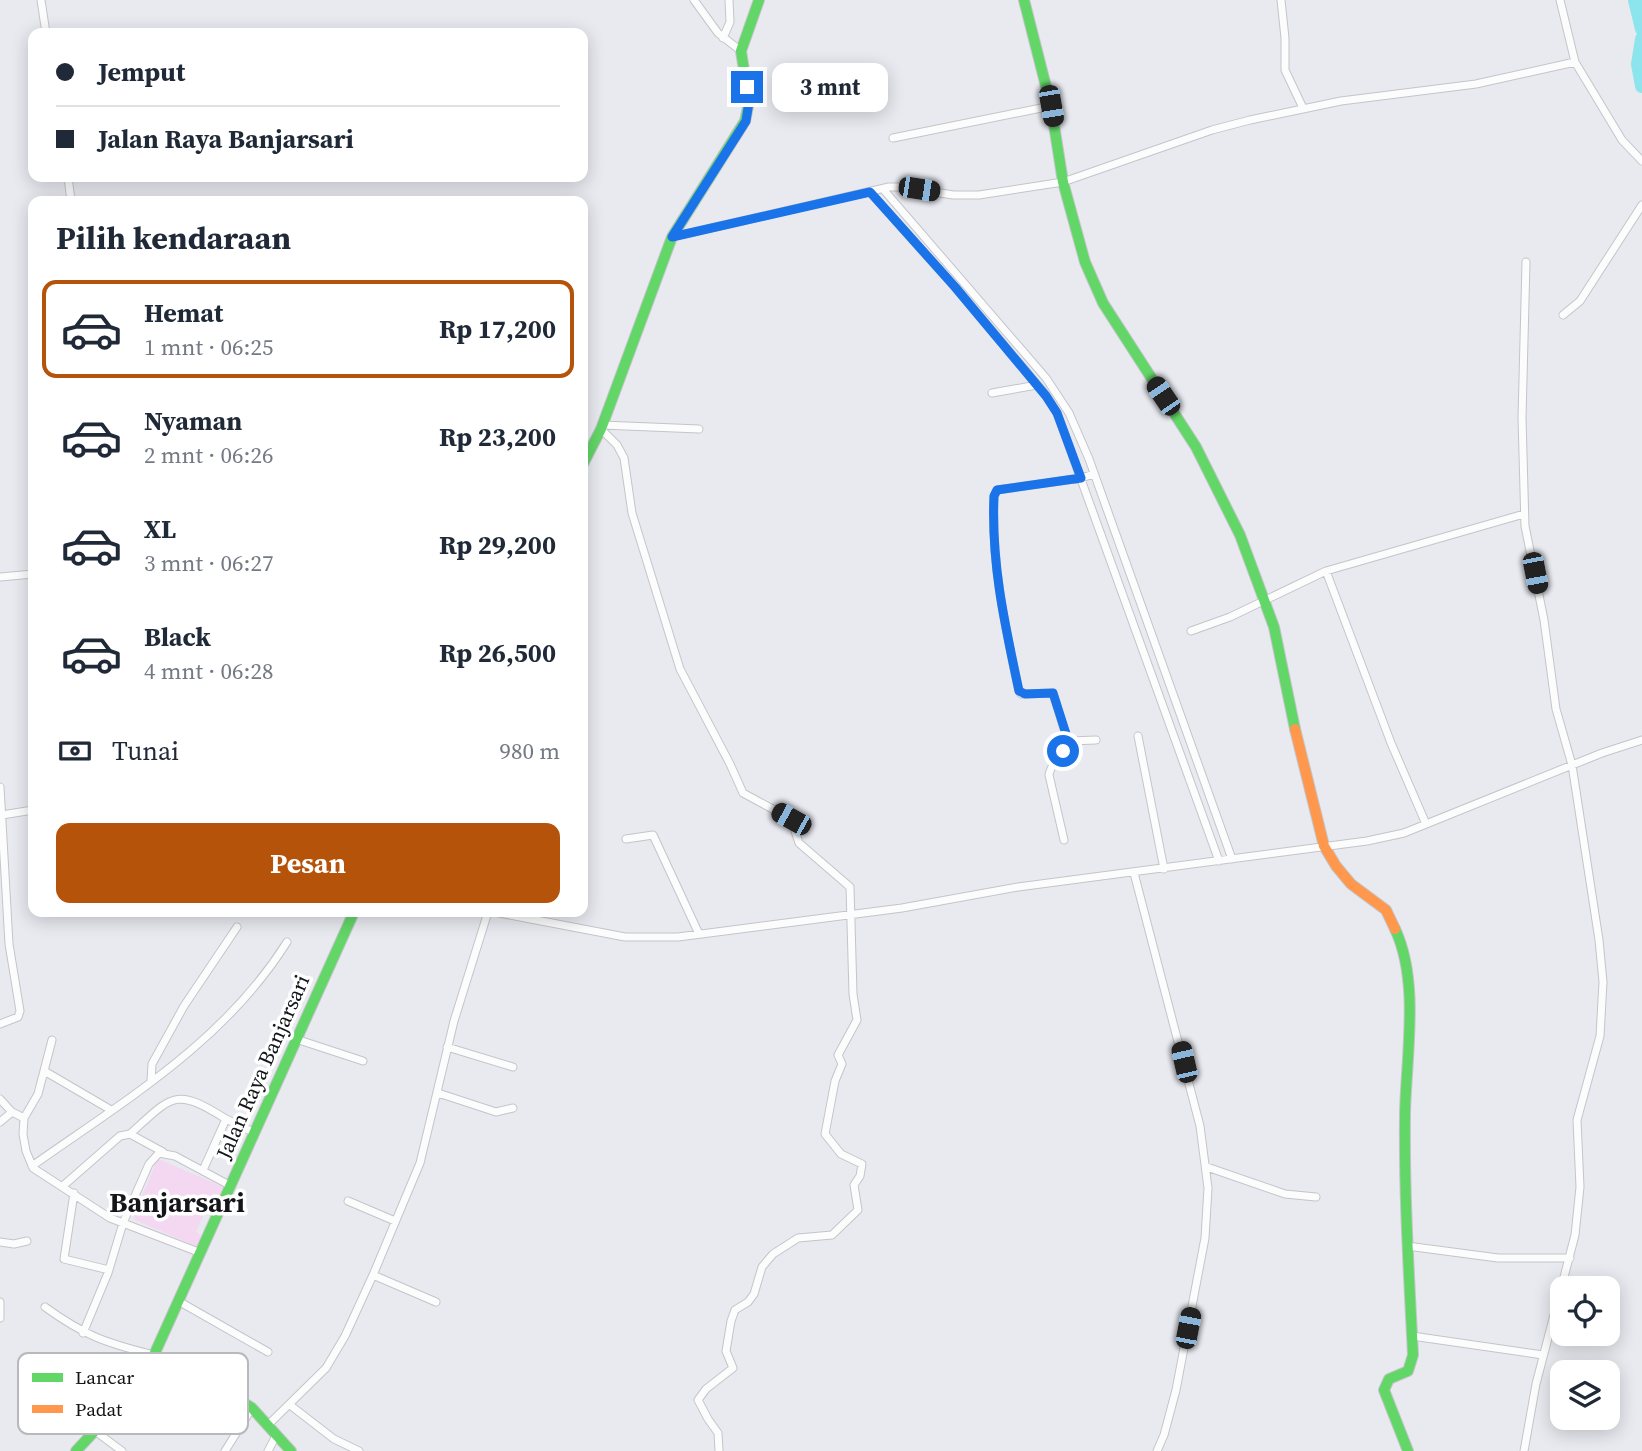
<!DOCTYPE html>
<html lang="id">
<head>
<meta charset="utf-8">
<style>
  :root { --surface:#fff; --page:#f2f2f3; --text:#1f2937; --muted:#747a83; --line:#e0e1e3; --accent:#b45309 }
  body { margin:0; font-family:"Source Serif 4",serif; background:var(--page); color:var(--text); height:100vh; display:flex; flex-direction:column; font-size:26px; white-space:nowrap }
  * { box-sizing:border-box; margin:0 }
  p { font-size:23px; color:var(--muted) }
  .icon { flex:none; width:38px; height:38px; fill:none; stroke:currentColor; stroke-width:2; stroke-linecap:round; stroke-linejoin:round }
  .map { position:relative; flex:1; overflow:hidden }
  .sheet { position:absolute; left:28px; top:196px; width:560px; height:721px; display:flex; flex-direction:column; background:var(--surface); border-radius:14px; box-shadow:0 4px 18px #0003 }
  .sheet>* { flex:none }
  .banner { position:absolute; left:28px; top:28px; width:560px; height:154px; border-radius:14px; box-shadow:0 4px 18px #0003; display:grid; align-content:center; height:154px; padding:0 28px; background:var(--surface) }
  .controls { position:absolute; left:1550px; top:1276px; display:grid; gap:14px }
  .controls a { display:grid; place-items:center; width:70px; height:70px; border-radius:14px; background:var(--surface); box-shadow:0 4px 18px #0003; font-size:35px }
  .end { position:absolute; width:32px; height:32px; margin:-16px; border:9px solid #1a73e8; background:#fff; box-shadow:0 0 0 4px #fff }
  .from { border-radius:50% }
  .bubble { position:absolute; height:49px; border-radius:14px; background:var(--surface); box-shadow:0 4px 18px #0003; font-size:23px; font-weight:700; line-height:49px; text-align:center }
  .car { position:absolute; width:21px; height:42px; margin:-21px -10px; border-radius:9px; box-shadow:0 0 5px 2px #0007; background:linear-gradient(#222 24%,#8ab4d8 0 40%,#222 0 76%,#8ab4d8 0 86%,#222 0) }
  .banner b { display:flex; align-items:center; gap:24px; height:66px; font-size:26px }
  .banner b+b { border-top:2px solid var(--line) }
  .banner i { width:18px; height:18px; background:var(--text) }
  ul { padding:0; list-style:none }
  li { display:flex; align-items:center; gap:21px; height:98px; margin:0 14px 10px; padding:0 14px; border:4px solid transparent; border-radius:14px }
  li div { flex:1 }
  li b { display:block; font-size:26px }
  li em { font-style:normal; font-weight:700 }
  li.current { border-color:var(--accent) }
  li>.icon { width:63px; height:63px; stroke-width:1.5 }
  h2 { padding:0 28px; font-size:32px; line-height:84px }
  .pay { display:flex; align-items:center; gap:18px; height:77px; padding:0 28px; font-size:26px }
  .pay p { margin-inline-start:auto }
  .primary-button { display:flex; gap:14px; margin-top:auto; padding:14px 28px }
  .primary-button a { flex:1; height:80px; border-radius:14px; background:var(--accent); color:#fff; font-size:28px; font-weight:700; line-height:80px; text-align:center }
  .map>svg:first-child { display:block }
  .green { fill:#f4d8f1 }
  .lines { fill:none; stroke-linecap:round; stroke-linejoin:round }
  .river { stroke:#8ce5ec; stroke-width:14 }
  .street-casing { stroke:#c3c5c9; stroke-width:9 }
  .fast-casing { stroke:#c3c5c9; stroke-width:12 }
  .slow-casing { stroke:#c3c5c9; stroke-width:12 }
  .street { stroke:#fcfcfd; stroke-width:7 }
  .fast { stroke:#63d668; stroke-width:10 }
  .slow { stroke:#ff974d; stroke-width:10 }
  .route { stroke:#1a73e8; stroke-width:9 }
  .labels { text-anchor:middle; stroke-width:7; stroke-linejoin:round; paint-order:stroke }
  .street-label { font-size:21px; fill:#131518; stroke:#fff }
  .district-label { font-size:28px; font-weight:bold; fill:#131518; stroke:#fff }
  .key { fill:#fff; stroke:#b8b9ba; stroke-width:2 }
  .key-label { font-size:19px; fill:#131518 }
</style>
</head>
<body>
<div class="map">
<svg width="1642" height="1451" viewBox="0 0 1642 1451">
  <rect width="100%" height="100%" fill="#e8eaf0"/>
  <path class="green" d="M 157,1160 L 161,1160 L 223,1187 L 220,1196 L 213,1193 L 196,1232 L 202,1236 L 198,1247 L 135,1220 L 134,1215 Z"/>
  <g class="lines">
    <path class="river" d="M 1635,0 L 1642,29
      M 1642,39 L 1638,64 L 1642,86"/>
    <g class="street-casing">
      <path id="street" d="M 41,0 L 46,33
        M 694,0 L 718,33 L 741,51
        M 1281,0 L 1285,38 L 1285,70 L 1303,108
        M 1560,0 L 1575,62 L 1622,140 L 1642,161
        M 723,38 L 730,22 L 729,0
        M 893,138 L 1051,106
        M 68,177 L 71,201
        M 883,189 L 1046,378 L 1069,413 L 1089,459 L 1232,859
        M 870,192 L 955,287 L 1046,395 L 1057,413 L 1219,861
        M 672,237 L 889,187 L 904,187 L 953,195 L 979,195 L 1063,182 L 1212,130 L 1250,120 L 1341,101 L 1476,84 L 1575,62
        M 1563,315 L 1580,301 L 1642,205
        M 992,393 L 1037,385
        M 602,425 L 699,429
        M 601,429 L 617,445 L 624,458 L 632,513 L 680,669 L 730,764 L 743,793 L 791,819 L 799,843 L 850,887 L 853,994 L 857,1020 L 838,1055 L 842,1064 L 835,1081 L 825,1134 L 841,1154 L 862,1164 L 860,1176 L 854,1185 L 858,1210 L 832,1235 L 798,1238 L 773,1254 L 762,1267 L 754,1294 L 748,1302 L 735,1310 L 731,1321 L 726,1351 L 733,1368 L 706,1389 L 698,1400 L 708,1419 L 718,1433 L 719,1451
        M 1094,474 L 1081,478 L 997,490 L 994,496 C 991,563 1005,626 1019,691 L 1021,694 L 1053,693 L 1067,739 L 1070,741 L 1096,740
        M 1326,571 L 1391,743 L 1426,824
        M 0,577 L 33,574
        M 1191,631 L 1230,617 L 1326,571 L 1524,514
        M 1138,736 L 1164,869
        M 0,787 L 9,944 L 20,1011 L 18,1017 L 0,1024
        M 2,815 L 33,810
        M 626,839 L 653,835 L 699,934
        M 1064,840 L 1049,775 C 1050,765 1063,752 1068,740
        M 1134,873 L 1200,1126 L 1208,1188 L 1205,1238 L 1176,1390 L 1164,1435 L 1157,1451
        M 494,912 L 625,937 L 678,937 L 902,908 L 1018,887 L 1367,841 L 1404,833 L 1602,753 L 1642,740
        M 296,1039 L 363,1061
        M 52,1040 L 38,1094 L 24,1118 L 23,1134 L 26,1151 L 33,1168 L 110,1218 L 123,1223 L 149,1164 L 159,1153 L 175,1156 L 231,1186
        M 447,1047 L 513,1067
        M 46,1072 L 111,1110
        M 151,1081 L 152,1064 L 184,1006 L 237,927
        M 438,1093 L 496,1112 L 513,1108
        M 0,1099 L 12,1112
        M 0,1122 L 12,1112 L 24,1118
        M 130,1134 C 173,1095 175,1087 226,1119
        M 32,1166 C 127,1099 224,1042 287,942
        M 1207,1167 L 1285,1194 L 1316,1197
        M 203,1170 L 226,1119 L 253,1132
        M 64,1185 L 120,1136 L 130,1134 L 163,1152
        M 74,1193 L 64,1259 L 109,1270
        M 348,1201 L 395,1221
        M 0,1242 L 14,1244 L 27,1241
        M 1407,1246 L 1498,1258 L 1570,1258
        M 373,1275 L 436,1302
        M 0,1302 L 0,1318
        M 180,1302 L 268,1352
        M 45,1307 C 85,1336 106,1343 154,1355
        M 83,1333 L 108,1273 L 123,1223 L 201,1253
        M 1412,1336 L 1543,1355
        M 290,1405 L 334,1439 L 359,1451
        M 268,1425 L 326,1368 L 345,1336 L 373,1275 L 420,1163 L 454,1021 L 488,912
        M 95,1431 L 122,1451
        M 225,1451 L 252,1408
        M 268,1451 L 276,1436
        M 1524,1451 L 1536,1384 L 1575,1235 L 1580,1187 L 1577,1120 L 1600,1036 L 1603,982 L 1599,940 L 1572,765 L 1556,709 L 1544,620 L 1525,526 L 1522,418 L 1526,262"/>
    </g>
    <g class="fast-casing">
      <path id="fast" d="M 1024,0 L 1051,106 L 1063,182 L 1085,262 L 1103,303 L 1196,447 L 1240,535 L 1274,627 L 1295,729
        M 583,464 L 601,429 L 672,237 L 745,121 L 749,102 L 741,51 L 759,0
        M 1395,929 C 1420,982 1406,1057 1405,1114 C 1404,1195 1409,1275 1413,1355 L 1408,1371 L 1389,1379 L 1384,1390 L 1408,1451
        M 154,1355 L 205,1378 L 252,1408 L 291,1451
        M 76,1451 L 131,1392 L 154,1355 L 354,912"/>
    </g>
    <g class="slow-casing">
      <path id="slow" d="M 1295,729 L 1324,846 L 1336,866 L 1351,884 L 1386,910 L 1395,929"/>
    </g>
    <use href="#street" class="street"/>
    <use href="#fast" class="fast"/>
    <use href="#slow" class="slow"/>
  </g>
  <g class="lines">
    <path class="route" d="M 747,87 L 749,102 L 746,121 L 672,237 L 870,192 L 955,287 L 1046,396 L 1057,413 L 1081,478 L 997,490 L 994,496 C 991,564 1005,625 1019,691 L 1025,694 L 1053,693 L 1068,740 L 1063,751"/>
  </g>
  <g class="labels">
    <g class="street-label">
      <text transform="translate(263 1067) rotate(-66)" y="7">Jalan Raya Banjarsari</text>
    </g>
    <g class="district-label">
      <text x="177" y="1212">Banjarsari</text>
    </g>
  </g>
  <rect x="18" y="1353" width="230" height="81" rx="10" class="key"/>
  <rect x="32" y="1373" width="31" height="9" fill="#63d668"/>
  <rect x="32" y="1405" width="31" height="8" fill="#ff974d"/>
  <g class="key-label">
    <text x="75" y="1384">Lancar</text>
    <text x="75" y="1416">Padat</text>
  </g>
</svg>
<div class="controls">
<a><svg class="icon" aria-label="locate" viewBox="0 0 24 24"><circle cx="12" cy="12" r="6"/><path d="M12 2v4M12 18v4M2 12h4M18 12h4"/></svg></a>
<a><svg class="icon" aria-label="layers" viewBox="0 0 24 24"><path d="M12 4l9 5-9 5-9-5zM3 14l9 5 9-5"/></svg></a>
</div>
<i class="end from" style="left:1063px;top:751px"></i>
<i class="end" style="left:747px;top:87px"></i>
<div class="bubble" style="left:772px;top:63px;width:116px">3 mnt</div>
<i class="car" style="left:1051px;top:106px;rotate:170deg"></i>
<i class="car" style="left:919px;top:189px;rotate:99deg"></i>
<i class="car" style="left:1163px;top:396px;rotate:326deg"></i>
<i class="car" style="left:1535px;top:573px;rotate:169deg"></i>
<i class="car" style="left:791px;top:819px;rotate:299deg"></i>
<i class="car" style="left:1184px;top:1062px;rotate:347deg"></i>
<i class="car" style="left:1188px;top:1328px;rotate:11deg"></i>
<div class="banner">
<b><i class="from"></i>Jemput</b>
<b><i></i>Jalan Raya Banjarsari</b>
</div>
<section class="sheet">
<h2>Pilih kendaraan</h2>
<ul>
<li class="current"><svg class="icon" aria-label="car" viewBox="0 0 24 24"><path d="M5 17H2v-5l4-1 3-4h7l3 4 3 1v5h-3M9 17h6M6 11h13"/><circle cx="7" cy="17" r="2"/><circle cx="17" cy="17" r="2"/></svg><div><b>Hemat</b><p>1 mnt · 06:25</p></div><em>Rp 17,200</em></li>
<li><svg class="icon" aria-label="car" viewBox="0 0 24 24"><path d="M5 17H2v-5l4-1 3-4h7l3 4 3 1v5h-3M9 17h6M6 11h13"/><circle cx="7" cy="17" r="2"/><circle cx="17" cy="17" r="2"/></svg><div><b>Nyaman</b><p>2 mnt · 06:26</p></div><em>Rp 23,200</em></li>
<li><svg class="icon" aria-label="car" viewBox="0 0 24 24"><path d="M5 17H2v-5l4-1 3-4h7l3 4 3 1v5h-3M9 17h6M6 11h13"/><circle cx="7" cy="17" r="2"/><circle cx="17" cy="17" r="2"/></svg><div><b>XL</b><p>3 mnt · 06:27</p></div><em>Rp 29,200</em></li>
<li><svg class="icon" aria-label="car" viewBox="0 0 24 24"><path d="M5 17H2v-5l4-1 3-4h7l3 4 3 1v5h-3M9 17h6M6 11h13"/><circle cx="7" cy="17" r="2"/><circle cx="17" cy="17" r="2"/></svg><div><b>Black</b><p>4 mnt · 06:28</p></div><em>Rp 26,500</em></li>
</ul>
<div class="pay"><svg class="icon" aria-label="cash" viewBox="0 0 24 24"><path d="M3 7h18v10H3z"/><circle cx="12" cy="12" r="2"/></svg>Tunai<p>980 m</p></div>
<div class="primary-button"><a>Pesan</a></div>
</section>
</div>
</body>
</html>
